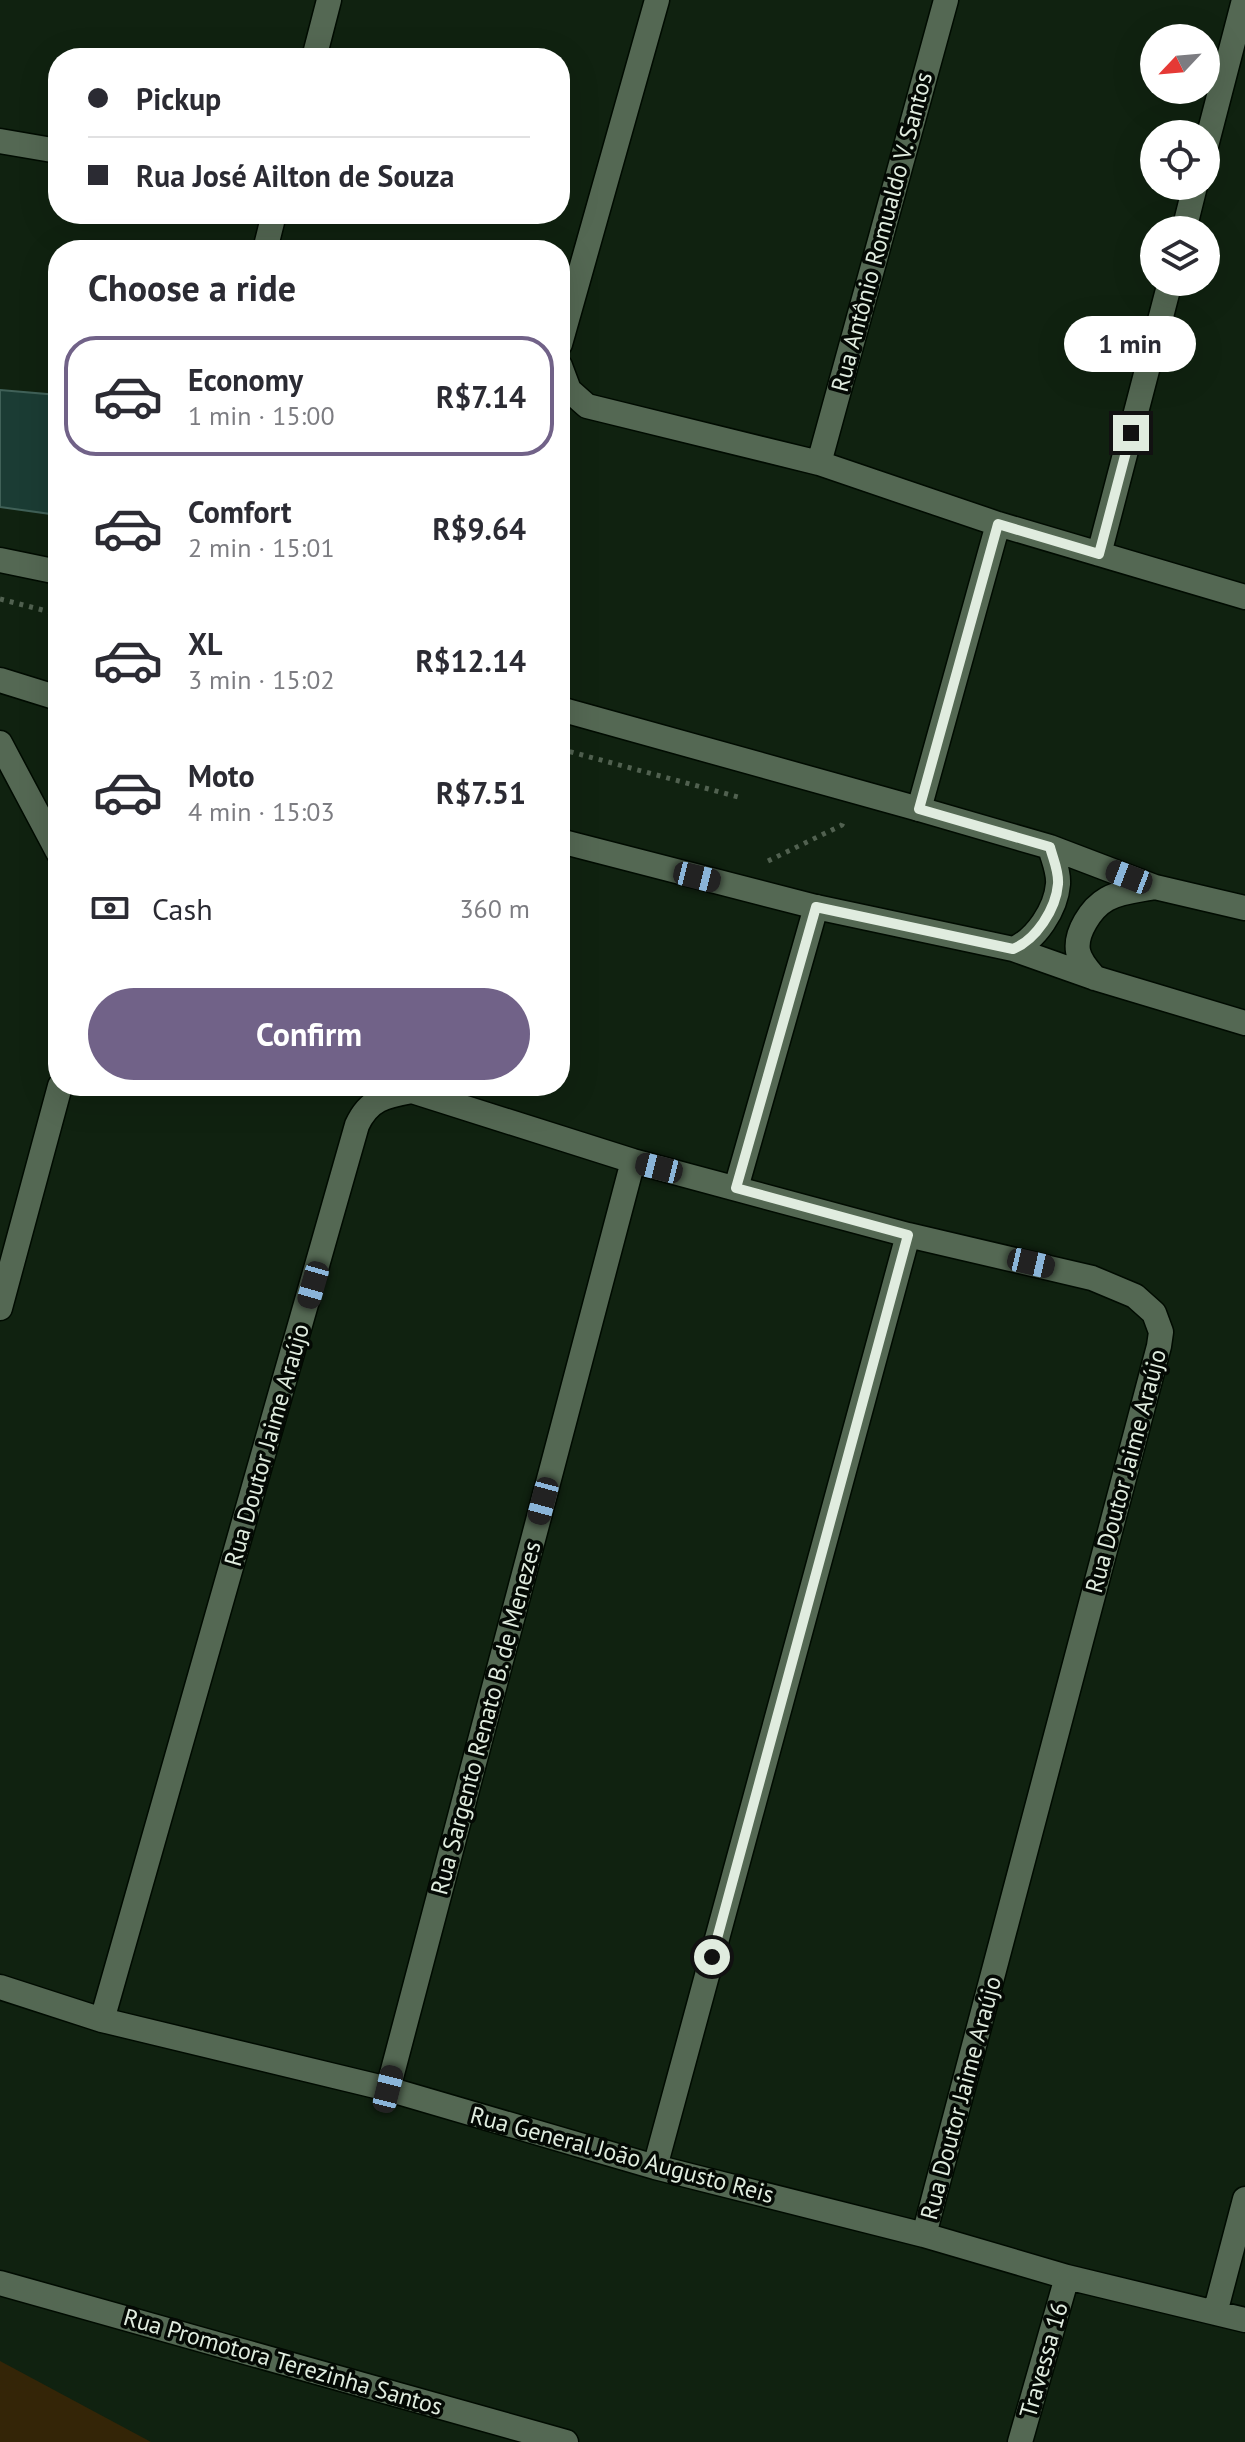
<!DOCTYPE html>
<html lang="en">
<head>
<meta charset="utf-8">
<style>
  :root { --surface:#fff; --page:#f2f2f3; --text:#2b2b33; --muted:#7c7c81; --line:#e1e1e2; --accent:#716288 }
  body { margin:0; font-family:"PT Sans",sans-serif; background:var(--page); color:var(--text); height:100vh; display:flex; flex-direction:column; font-size:30px; white-space:nowrap }
  * { box-sizing:border-box; margin:0 }
  p { font-size:26px; color:var(--muted) }
  .icon { flex:none; width:44px; height:44px; fill:none; stroke:currentColor; stroke-width:2; stroke-linecap:round; stroke-linejoin:round }
  .map { position:relative; flex:1; overflow:hidden }
  .panel { position:absolute; left:48px; top:240px; width:522px; height:856px; display:flex; flex-direction:column; background:var(--surface); border-radius:32px; box-shadow:0 8px 32px #0002 }
  .panel>* { flex:none }
  .top-card { position:absolute; left:48px; top:48px; width:522px; height:176px; border-radius:32px; box-shadow:0 8px 32px #0002; display:grid; align-content:center; height:176px; padding:0 40px; background:var(--surface) }
  .needle { width:52px; rotate:244deg }
  .tools { position:absolute; left:1140px; top:24px; display:grid; gap:16px }
  .tools a { display:grid; place-items:center; width:80px; height:80px; border-radius:50%; background:var(--surface); box-shadow:0 8px 32px #0002; font-size:40px }
  .end { position:absolute; width:36px; height:36px; margin:-18px; border:10px solid #e0ecdf; background:#111; box-shadow:0 0 0 4px #111 }
  .from { border-radius:50% }
  .bubble { position:absolute; height:56px; border-radius:28px; background:var(--surface); box-shadow:0 8px 32px #0002; font-size:26px; font-weight:700; line-height:56px; text-align:center }
  .car { position:absolute; width:24px; height:48px; margin:-24px -12px; border-radius:10px; box-shadow:0 0 6px 2px #0007; background:linear-gradient(#222 24%,#8ab4d8 0 40%,#222 0 76%,#8ab4d8 0 86%,#222 0) }
  .top-card b { display:flex; align-items:center; gap:28px; height:76px; font-size:30px }
  .top-card b+b { border-top:2px solid var(--line) }
  .top-card i { width:20px; height:20px; background:var(--text) }
  ul { padding:0; list-style:none }
  li { display:flex; align-items:center; gap:24px; height:120px; margin:0 16px 12px; padding:0 24px; border:4px solid transparent; border-radius:32px }
  li div { flex:1 }
  li b { display:block; font-size:30px }
  li em { font-style:normal; font-weight:700 }
  li.current { border-color:var(--accent) }
  li>.icon { width:72px; height:72px; stroke-width:1.5 }
  h2 { padding:0 40px; font-size:36px; line-height:96px }
  .pay { display:flex; align-items:center; gap:20px; height:88px; padding:0 40px; font-size:30px }
  .pay p { margin-inline-start:auto }
  .button { display:flex; gap:16px; margin-top:auto; padding:16px 40px }
  .button a { flex:1; height:92px; border-radius:48px; background:var(--accent); color:#fff; font-size:32px; font-weight:700; line-height:92px; text-align:center }
  .map>svg:first-child { display:block }
  .green { fill:#342507 }
  .building { fill:#1b3c34; stroke:#406158; stroke-width:2 }
  .lines { fill:none; stroke-linecap:round; stroke-linejoin:round }
  .minor-casing { stroke:#000b01; stroke-width:27 }
  .secondary-casing { stroke:#000b01; stroke-width:27 }
  .path { stroke:#516150; stroke-width:5; stroke-dasharray:4 6; stroke-linecap:butt }
  .minor { stroke:#546853; stroke-width:24 }
  .secondary { stroke:#546853; stroke-width:24 }
  .route { stroke:#e0ecdf; stroke-width:10 }
  .labels { text-anchor:middle; stroke-width:7; stroke-linejoin:round; paint-order:stroke }
  .street-label { font-size:24px; fill:#e0ecdf; stroke:#040904 }
</style>
</head>
<body>
<div class="map">
<svg width="1245" height="2442" viewBox="0 0 1245 2442">
  <rect width="100%" height="100%" fill="#102210"/>
  <path class="green" d="M 0,2361 L 151,2442 L 0,2442 Z"/>
  <path class="building" d="M 0,390 L 58,395 L 58,515 L 0,507 Z"/>
  <g class="lines">
    <g class="minor-casing">
      <path id="minor" d="M 314,58 L 329,0
        M 0,141 L 58,151
        M 1206,146 L 1244,0
        M 1184,230 L 1195,186
        M 265,250 L 274,214
        M 560,344 L 657,0
        M 560,366 L 569,390 L 587,406 L 819,463 L 998,524 L 1245,597
        M 819,463 L 946,0
        M 1099,554 L 1170,282
        M 0,743 L 58,852
        M 919,809 L 998,524
        M 736,1188 L 816,907
        M 0,1308 L 60,1086
        M 0,1987 L 102,2020 L 388,2089 L 655,2167 L 924,2235 L 1067,2277 L 1245,2320
        M 102,2020 L 357,1125 C 369,1099 385,1096 412,1091 L 633,1161 L 908,1235 L 1092,1278 L 1135,1296 L 1154,1313 L 1161,1332 L 1159,1346 L 924,2235
        M 388,2089 L 633,1161
        M 655,2167 L 908,1235
        M 0,2283 L 566,2442
        M 1215,2313 L 1245,2199
        M 1020,2442 L 1067,2277"/>
    </g>
    <g class="secondary-casing">
      <path id="secondary" d="M 0,560 L 58,572
        M 0,680 L 58,698
        M 560,709 L 919,809 L 1050,847 L 1155,887 L 1245,908
        M 560,841 L 816,907 L 1013,949 L 1095,978 L 1245,1023
        M 1013,949 C 1036,940 1056,909 1058,884 C 1059,871 1053,859 1050,847
        M 1095,978 C 1088,970 1080,962 1078,951 C 1075,933 1091,908 1107,899 C 1121,891 1140,890 1155,887"/>
    </g>
    <path class="path" d="M 0,599 L 58,614
      M 560,749 L 742,798
      M 768,861 L 842,825 L 843,822"/>
    <use href="#minor" class="minor"/>
    <use href="#secondary" class="secondary"/>
  </g>
  <g class="lines">
    <path class="route" d="M 712,1957 L 908,1235 L 736,1188 L 816,907 L 1013,949 C 1036,940 1056,909 1058,884 C 1059,871 1053,859 1050,847 L 919,809 L 998,524 L 1099,554 L 1131,433"/>
  </g>
  <g class="labels">
    <g class="street-label">
      <text transform="translate(882 232) rotate(-75)" y="8">Rua Antônio Romualdo V. Santos</text>
      <text transform="translate(267 1445) rotate(-74)" y="8">Rua Doutor Jaime Araújo</text>
      <text transform="translate(1126 1471) rotate(-75)" y="8">Rua Doutor Jaime Araújo</text>
      <text transform="translate(486 1718) rotate(-75)" y="8">Rua Sargento Renato B. de Menezes</text>
      <text transform="translate(961 2098) rotate(-75)" y="8">Rua Doutor Jaime Araújo</text>
      <text transform="translate(622 2155) rotate(15)" y="8">Rua General João Augusto Reis</text>
      <text transform="translate(1044 2360) rotate(-74)" y="8">Travessa 16</text>
      <text transform="translate(283 2362) rotate(16)" y="8">Rua Promotora Terezinha Santos</text>
    </g>
  </g>
</svg>
<div class="tools">
<a><svg class="needle" viewBox="-14 -14 28 28"><path d="M0-13l5 13h-10z" fill="#e53935"/><path d="M0 13l5-13h-10z" fill="#7c7c81"/></svg></a>
<a><svg class="icon" aria-label="locate" viewBox="0 0 24 24"><circle cx="12" cy="12" r="6"/><path d="M12 2v4M12 18v4M2 12h4M18 12h4"/></svg></a>
<a><svg class="icon" aria-label="layers" viewBox="0 0 24 24"><path d="M12 4l9 5-9 5-9-5zM3 14l9 5 9-5"/></svg></a>
</div>
<i class="end from" style="left:712px;top:1957px"></i>
<i class="end" style="left:1131px;top:433px"></i>
<div class="bubble" style="left:1064px;top:316px;width:132px">1 min</div>
<i class="car" style="left:697px;top:877px;rotate:104deg"></i>
<i class="car" style="left:1129px;top:877px;rotate:291deg"></i>
<i class="car" style="left:659px;top:1168px;rotate:284deg"></i>
<i class="car" style="left:1031px;top:1263px;rotate:103deg"></i>
<i class="car" style="left:313px;top:1285px;rotate:196deg"></i>
<i class="car" style="left:543px;top:1501px;rotate:195deg"></i>
<i class="car" style="left:388px;top:2089px;rotate:14deg"></i>
<div class="top-card">
<b><i class="from"></i>Pickup</b>
<b><i></i>Rua José Ailton de Souza</b>
</div>
<section class="panel">
<h2>Choose a ride</h2>
<ul>
<li class="current"><svg class="icon" aria-label="car" viewBox="0 0 24 24"><path d="M5 17H2v-5l4-1 3-4h7l3 4 3 1v5h-3M9 17h6M6 11h13"/><circle cx="7" cy="17" r="2"/><circle cx="17" cy="17" r="2"/></svg><div><b>Economy</b><p>1 min · 15:00</p></div><em>R$7.14</em></li>
<li><svg class="icon" aria-label="car" viewBox="0 0 24 24"><path d="M5 17H2v-5l4-1 3-4h7l3 4 3 1v5h-3M9 17h6M6 11h13"/><circle cx="7" cy="17" r="2"/><circle cx="17" cy="17" r="2"/></svg><div><b>Comfort</b><p>2 min · 15:01</p></div><em>R$9.64</em></li>
<li><svg class="icon" aria-label="car" viewBox="0 0 24 24"><path d="M5 17H2v-5l4-1 3-4h7l3 4 3 1v5h-3M9 17h6M6 11h13"/><circle cx="7" cy="17" r="2"/><circle cx="17" cy="17" r="2"/></svg><div><b>XL</b><p>3 min · 15:02</p></div><em>R$12.14</em></li>
<li><svg class="icon" aria-label="car" viewBox="0 0 24 24"><path d="M5 17H2v-5l4-1 3-4h7l3 4 3 1v5h-3M9 17h6M6 11h13"/><circle cx="7" cy="17" r="2"/><circle cx="17" cy="17" r="2"/></svg><div><b>Moto</b><p>4 min · 15:03</p></div><em>R$7.51</em></li>
</ul>
<div class="pay"><svg class="icon" aria-label="cash" viewBox="0 0 24 24"><path d="M3 7h18v10H3z"/><circle cx="12" cy="12" r="2"/></svg>Cash<p>360 m</p></div>
<div class="button"><a>Confirm</a></div>
</section>
</div>
</body>
</html>
